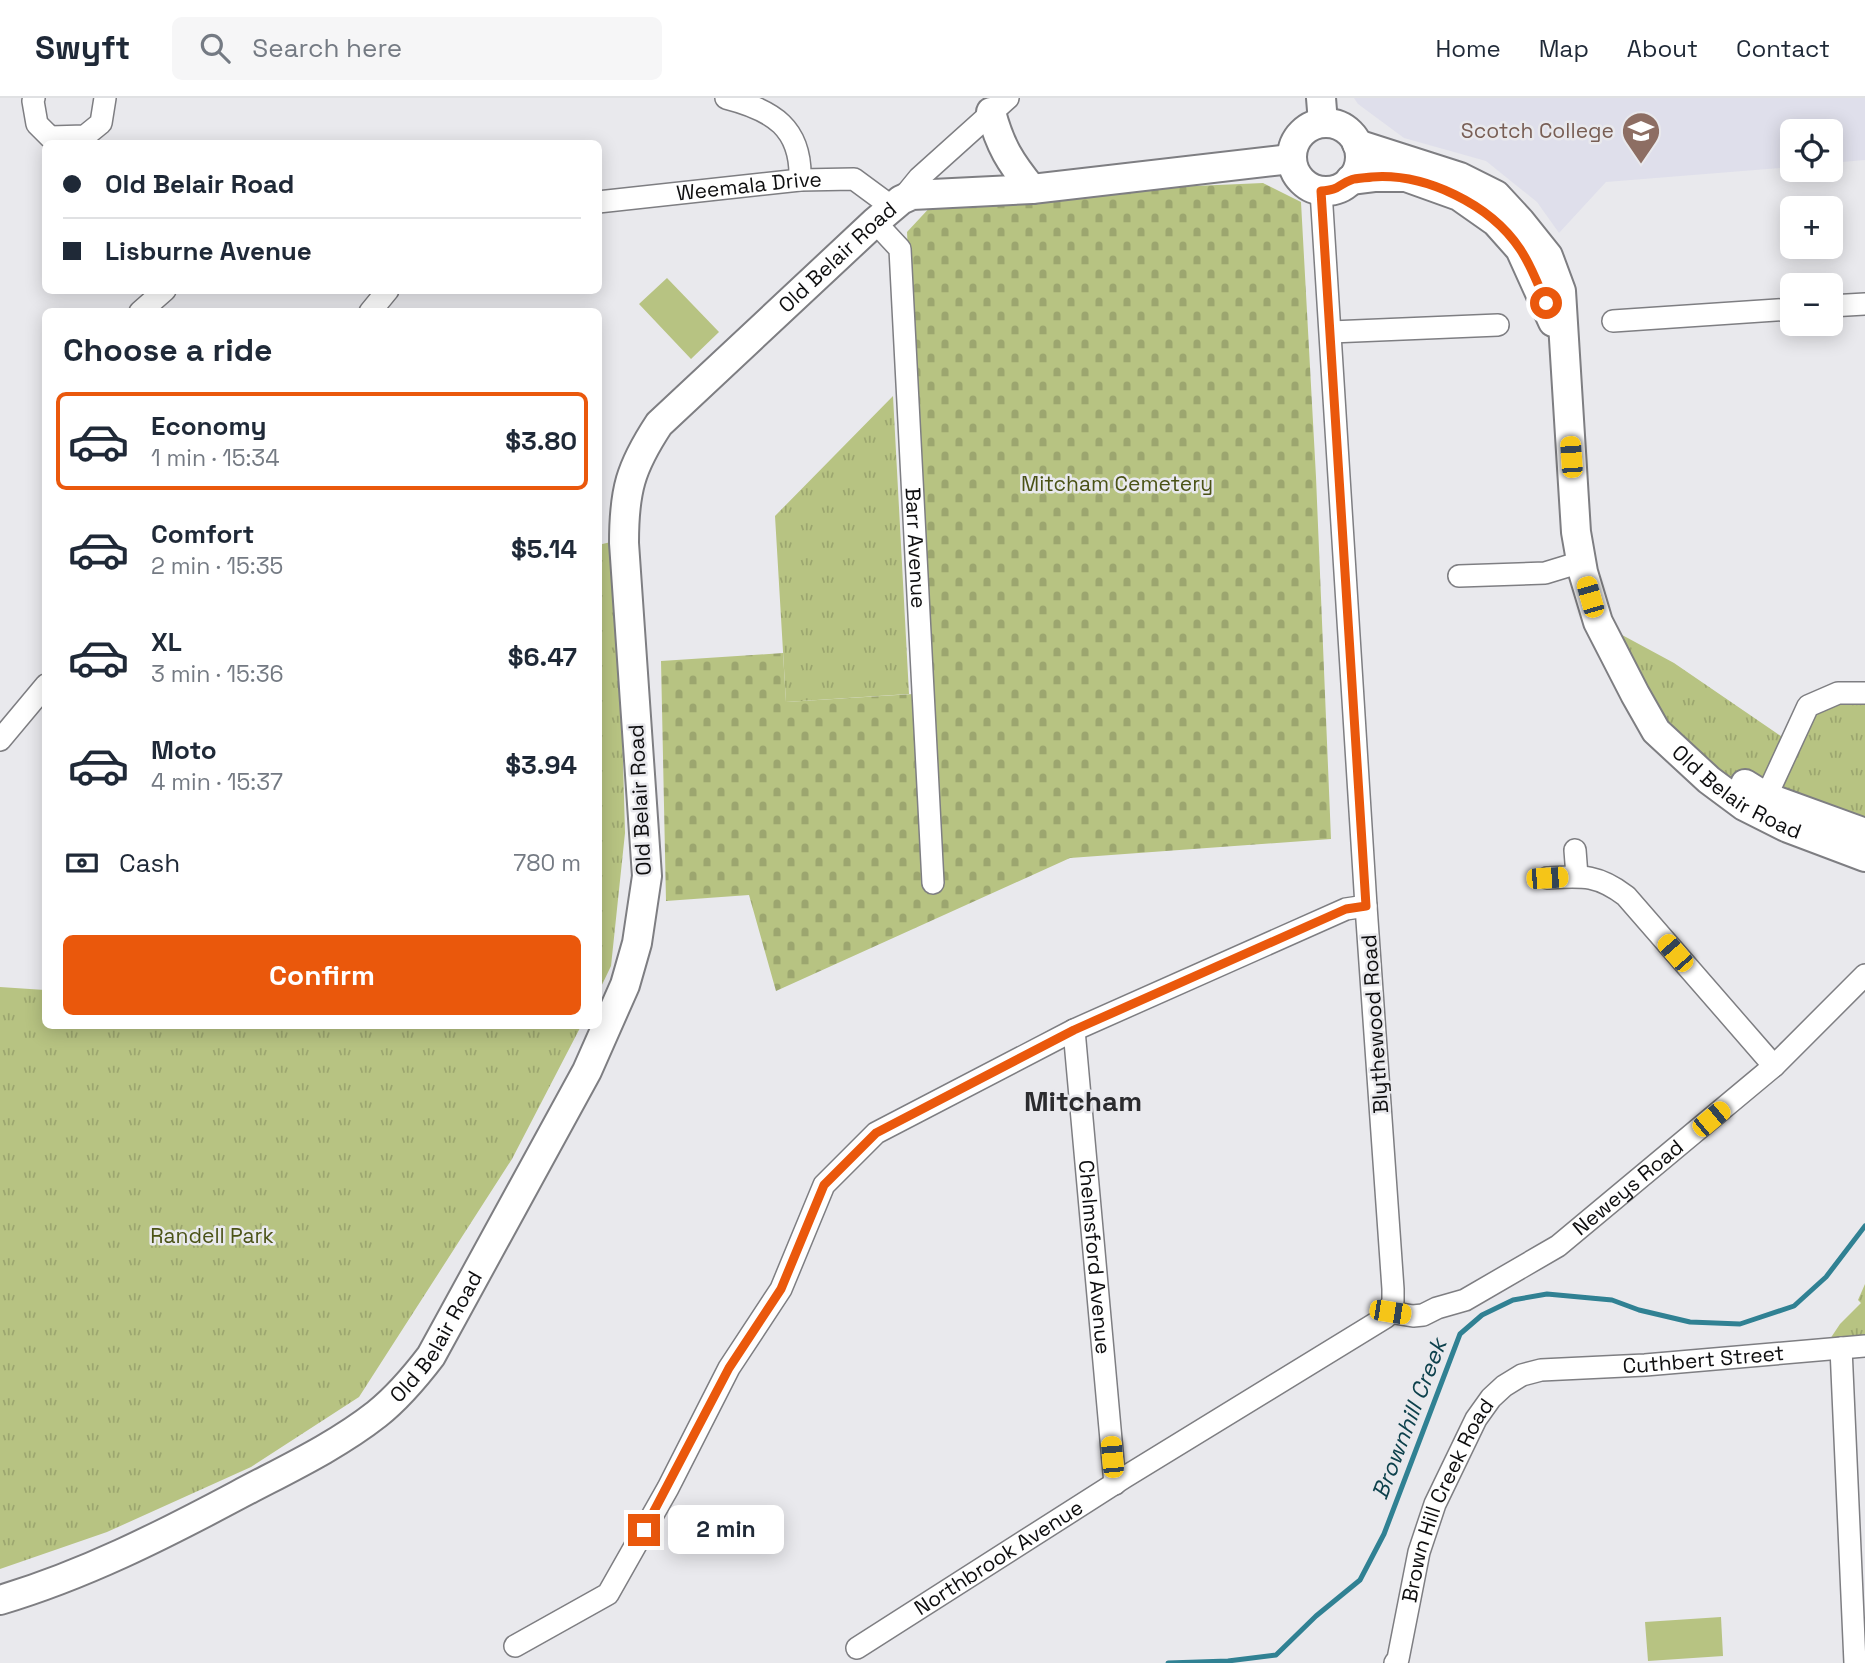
<!DOCTYPE html>
<html lang="en">
<head>
<meta charset="utf-8">
<style>
  :root { --surface:#fff; --page:#f6f6f7; --text:#1f2937; --muted:#747a83; --line:#e0e1e3; --accent:#ea580c }
  body { margin:0; font-family:"Space Grotesk",sans-serif; background:var(--page); color:var(--text); height:100vh; display:flex; flex-direction:column; font-size:26px; white-space:nowrap }
  * { box-sizing:border-box; margin:0 }
  p { font-size:23px; color:var(--muted) }
  .icon { flex:none; width:38px; height:38px; fill:none; stroke:currentColor; stroke-width:2; stroke-linecap:round; stroke-linejoin:round }
  .map { position:relative; flex:1; overflow:hidden }
  .panel { position:absolute; left:42px; top:210px; width:560px; height:721px; display:flex; flex-direction:column; background:var(--surface); border-radius:10px; box-shadow:0 4px 18px #0003 }
  .panel>* { flex:none }
  .guide { position:absolute; left:42px; top:42px; width:560px; height:154px; border-radius:10px; box-shadow:0 4px 18px #0003; display:grid; align-content:center; height:154px; padding:0 21px; background:var(--surface) }
  .controls { position:absolute; left:1780px; top:21px; display:grid; gap:14px }
  .controls a { display:grid; place-items:center; width:63px; height:63px; border-radius:10px; background:var(--surface); box-shadow:0 4px 18px #0003; font-size:35px }
  .end { position:absolute; width:32px; height:32px; margin:-16px; border:9px solid #ea580c; background:#fff; box-shadow:0 0 0 4px #fff }
  .from { border-radius:50% }
  .bubble { position:absolute; height:49px; border-radius:10px; background:var(--surface); box-shadow:0 4px 18px #0003; font-size:23px; font-weight:700; line-height:49px; text-align:center }
  .car { position:absolute; width:21px; height:42px; margin:-21px -10px; border-radius:9px; box-shadow:0 0 5px 2px #0007; background:linear-gradient(#f5c518 24%,#345 0 40%,#f5c518 0 76%,#345 0 86%,#f5c518 0) }
  .guide b { display:flex; align-items:center; gap:24px; height:66px; font-size:26px }
  .guide b+b { border-top:2px solid var(--line) }
  .guide i { width:18px; height:18px; background:var(--text) }
  ul { padding:0; list-style:none }
  li { display:flex; align-items:center; gap:21px; height:98px; margin:0 14px 10px; padding:0 7px; border:4px solid transparent; border-radius:10px }
  li div { flex:1 }
  li b { display:block; font-size:26px }
  li em { font-style:normal; font-weight:700 }
  li.current { border-color:var(--accent) }
  li>.icon { width:63px; height:63px; stroke-width:1.5 }
  h2 { padding:0 21px; font-size:32px; line-height:84px }
  .pay { display:flex; align-items:center; gap:18px; height:77px; padding:0 21px; font-size:26px }
  .pay p { margin-inline-start:auto }
  .button { display:flex; gap:14px; margin-top:auto; padding:14px 21px }
  .button a { flex:1; height:80px; border-radius:10px; background:var(--accent); color:#fff; font-size:28px; font-weight:700; line-height:80px; text-align:center }
  header { display:flex; align-items:center; gap:42px; box-sizing:border-box; height:98px; padding:0 35px; background:var(--surface); border-bottom:2px solid var(--line) }
  header strong { font-size:33px }
  nav { display:flex; gap:38px; margin-inline-start:auto; font-size:24px }
  .search { width:490px; height:63px; background:var(--page); display:flex; align-items:center; gap:18px; box-sizing:border-box; padding:0 24px; border-radius:10px; color:var(--muted); font-size:26px }
  .map>svg:first-child { display:block }
  .built { fill:#dfdfeb }
  .grass { fill:url(#grass-tufts) }
  .cemetery { fill:url(#cemetery-stones) }
  .pitch { fill:#b7c382 }
  .lines { fill:none; stroke-linecap:round; stroke-linejoin:round }
  .stream { stroke:#308193; stroke-width:5 }
  .street-casing { stroke:#7e7e82; stroke-width:24 }
  .secondary-casing { stroke:#7e7e82; stroke-width:32 }
  .street { stroke:#fff; stroke-width:21 }
  .secondary { stroke:#fff; stroke-width:28 }
  .route { stroke:#ea580c; stroke-width:9 }
  .labels { text-anchor:middle; stroke-width:5; stroke-linejoin:round; paint-order:stroke }
  .education-label { font-size:21px; fill:#785e54; stroke:#e9e9ed; text-anchor:end }
  .street-label { font-size:21px; fill:#0e0e0f; stroke:#e9e9ed }
  .park-label { font-size:21px; fill:#4a5216; stroke:#e9e9ed }
  .water-label { font-size:23px; font-style:italic; fill:#0d414c; stroke:#e9e9ed }
  .district-label { font-size:28px; font-weight:bold; fill:#2b2b2e; stroke:#e9e9ed }
</style>
</head>
<body>
<header>
<strong>Swyft</strong>
<div class="search"><svg class="icon" aria-label="search" viewBox="0 0 24 24"><circle cx="10" cy="10" r="6"/><path d="M15 15l6 6"/></svg>Search here</div>
<nav><a>Home</a><a>Map</a><a>About</a><a>Contact</a></nav>
</header>
<div class="map">
<svg width="1865" height="1565" viewBox="0 0 1865 1565">
  <defs>
    <pattern id="grass-tufts" width="24" height="20" patternUnits="userSpaceOnUse" patternTransform="scale(1.75)"><rect width="24" height="20" fill="#b7c382"/><path d="M3 7l-1-3M5 7V3M7 7l1-3M15 17l-1-3M17 17v-4M19 17l1-3" fill="none" stroke="#9ca66f"/></pattern>
    <pattern id="cemetery-stones" width="16" height="16" patternUnits="userSpaceOnUse" patternTransform="scale(1.75)"><rect width="16" height="16" fill="#b7c382"/><path d="M2 7V4a2 2 0 0 1 4 0v3zM10 15v-3a2 2 0 0 1 4 0v3z" fill="#9ca66f"/></pattern>
  </defs>
  <rect width="100%" height="100%" fill="#e9e9ed"/>
  <path class="built" d="M 1354,0 L 1865,0 L 1865,62 L 1831,65 L 1830,33 L 1792,33 L 1792,69 L 1606,84 L 1559,135 L 1537,104 L 1486,63 L 1404,40 L 1358,6 Z"/>
  <path class="grass" d="M 893,298 L 909,596 L 786,604 L 775,418 Z
    M 611,444 L 620,556 L 625,735 L 611,868 L 599,893 L 598,447 Z
    M 1598,524 L 1674,565 L 1791,645 L 1808,608 L 1865,595 L 1865,735 L 1758,715 L 1656,633 Z
    M 0,889 L 45,892 L 46,928 L 581,928 L 512,1061 L 359,1299 L 251,1369 L 107,1434 L 0,1471 Z
    M 1865,1186 L 1865,1248 L 1828,1244 L 1840,1226 L 1861,1205 L 1858,1202 Z"/>
  <path class="cemetery" d="M 1263,85 L 1301,104 L 1316,379 L 1331,741 L 1070,760 L 776,893 L 749,797 L 666,803 L 661,563 L 783,555 L 786,604 L 929,595 L 907,134 L 934,105 L 1035,95 Z"/>
  <path class="pitch" d="M 667,180 L 719,234 L 691,261 L 639,206 Z
    M 1721,1519 L 1723,1558 L 1648,1563 L 1645,1524 Z"/>
  <g class="lines">
    <path class="stream" d="M 1168,1565 L 1228,1563 L 1276,1557 L 1316,1518 L 1360,1482 L 1384,1436 L 1460,1236 L 1482,1217 L 1513,1202 L 1547,1196 L 1612,1202 L 1639,1212 L 1690,1224 L 1740,1226 L 1794,1208 L 1826,1179 L 1865,1128"/>
    <g class="street-casing">
      <g id="street">
        <path d="M 34,0 L 33,3 L 37,26 L 50,39 L 85,38 L 101,25 L 105,0"/>
        <path d="M 726,0 C 773,12 802,30 800,82"/>
        <path d="M 901,102 L 919,80 L 1008,0"/>
        <path id="s1" d="M 598,104 L 800,82 L 854,81 L 892,109"/>
        <path id="s2" d="M 875,124 L 900,151 L 933,785"/>
        <path d="M 1830,208 L 1865,206"/>
        <path d="M 140,214 L 165,192"/>
        <path d="M 370,214 L 388,192"/>
        <path d="M 1613,223 L 1792,211"/>
        <path d="M 1331,234 L 1498,227"/>
        <path d="M 1459,478 L 1545,475 L 1581,464"/>
        <path d="M 0,642 L 46,587"/>
        <path d="M 1766,699 L 1808,608 L 1838,595 L 1865,595"/>
        <path d="M 1575,752 L 1577,778"/>
        <path d="M 1547,780 C 1582,778 1597,776 1626,798 L 1774,968"/>
        <path id="s3" d="M 1074,932 L 1115,1386"/>
        <path id="s4" d="M 1389,1214 L 1413,1218 L 1423,1217 L 1437,1210 L 1465,1202 L 1558,1148 L 1774,968 L 1865,877"/>
        <path d="M 1841,1250 L 1855,1565"/>
        <path d="M 515,1548 L 608,1496 L 668,1390 L 729,1270 L 781,1191 L 824,1087 L 876,1035 L 1074,932 L 1346,811 L 1366,808"/>
        <path id="s5" d="M 857,1550 L 1125,1379 L 1386,1219 L 1393,1203 L 1393,1191 L 1366,808 L 1321,93"/>
        <path id="s6" d="M 1395,1565 L 1398,1561 L 1419,1454 L 1435,1406 L 1476,1321 L 1491,1300 L 1504,1288 L 1522,1277 L 1541,1272 L 1645,1267 L 1865,1248"/>
      </g>
    </g>
    <g class="secondary-casing">
      <g id="secondary">
        <path d="M 1321,0 L 1323,25"/>
        <path d="M 991,14 C 1000,48 1010,64 1032,91"/>
        <circle cx="1326" cy="59" r="34"/>
        <path id="s7" d="M 1357,46 L 1460,79 L 1496,97 L 1520,123 L 1548,158 L 1561,193 L 1576,434 L 1583,474 L 1598,524 L 1635,596 L 1656,633 L 1709,682 L 1744,708 L 1788,730 L 1865,759"/>
        <path d="M 1350,82 L 1374,79 L 1406,79 L 1459,98 L 1496,124 L 1520,151 L 1553,224"/>
        <path d="M 1745,686 L 1766,699 L 1865,735"/>
        <path id="s8" d="M 0,1502 C 84,1477 161,1438 238,1397 C 285,1372 335,1349 377,1316 C 397,1300 415,1279 431,1258 L 587,973 L 625,887 L 637,845 L 647,778 L 624,445 C 624,393 630,370 659,326 L 875,124 L 901,102 L 912,97 L 1032,91 L 1291,61"/>
      </g>
    </g>
    <use href="#street" class="street"/>
    <use href="#secondary" class="secondary"/>
  </g>
  <g class="lines">
    <path class="route" d="M 644,1432 L 729,1270 L 781,1191 L 824,1087 L 876,1035 L 1074,932 L 1346,811 L 1366,808 L 1321,93 C 1340,92 1337,87 1351,82 C 1356,80 1366,80 1372,79 C 1425,75 1490,106 1520,151 C 1531,167 1538,187 1546,205"/>
  </g>
  <defs>
    <g id="university-pin" transform="scale(2.0125)"><path d="M0 17L-7.5 6A9.5 9.5 0 1 1 7.5 6Z" fill="#8d6e63" stroke="#e9e9ed"/><path d="M0-5L7-2L0 1L-7-2ZM-4 1L0 2.5L4 1V4Q0 6-4 4Z" fill="#fff"/></g>
  </defs>
  <g fill-rule="evenodd">
    <use href="#university-pin" x="1641" y="33"/>
  </g>
  <g class="labels">
    <g class="education-label">
      <text x="1614" y="40">Scotch College</text>
    </g>
    <g class="street-label">
      <text dy="7" stroke="none"><textPath href="#s1" startOffset="152">Weemala Drive</textPath></text>
      <text dy="7" stroke="none"><textPath href="#s8" startOffset="1736">Old Belair Road</textPath></text>
      <text dy="7" stroke="none"><textPath href="#s2" startOffset="336">Barr Avenue</textPath></text>
      <text dy="7" stroke="none"><textPath href="#s7" startOffset="826">Old Belair Road</textPath></text>
      <text transform="translate(640 702) rotate(-93)" y="7">Old Belair Road</text>
      <text transform="translate(1375 926) rotate(-94)" y="7">Blythewood Road</text>
      <text dy="7" stroke="none"><textPath href="#s4" startOffset="278">Neweys Road</textPath></text>
      <text dy="7" stroke="none"><textPath href="#s3" startOffset="228">Chelmsford Avenue</textPath></text>
      <text dy="7" stroke="none"><textPath href="#s8" startOffset="520">Old Belair Road</textPath></text>
      <text dy="7" stroke="none"><textPath href="#s6" startOffset="506">Cuthbert Street</textPath></text>
      <text dy="7" stroke="none"><textPath href="#s6" startOffset="172">Brown Hill Creek Road</textPath></text>
      <text dy="7" stroke="none"><textPath href="#s5" startOffset="168">Northbrook Avenue</textPath></text>
    </g>
    <g class="park-label">
      <text x="1117" y="393">Mitcham Cemetery</text>
      <text x="212" y="1145">Randell Park</text>
    </g>
    <g class="water-label">
      <text transform="translate(1409 1321) rotate(-69)" y="8">Brownhill Creek</text>
    </g>
    <g class="district-label">
      <text x="1083" y="1013">Mitcham</text>
    </g>
  </g>
</svg>
<div class="controls">
<a><svg class="icon" aria-label="locate" viewBox="0 0 24 24"><circle cx="12" cy="12" r="6"/><path d="M12 2v4M12 18v4M2 12h4M18 12h4"/></svg></a>
<a>+</a>
<a>−</a>
</div>
<i class="end from" style="left:1546px;top:205px"></i>
<i class="end" style="left:644px;top:1432px"></i>
<div class="bubble" style="left:668px;top:1407px;width:116px">2 min</div>
<i class="car" style="left:1571px;top:359px;rotate:356deg"></i>
<i class="car" style="left:1590px;top:499px;rotate:344deg"></i>
<i class="car" style="left:1547px;top:780px;rotate:87deg"></i>
<i class="car" style="left:1675px;top:855px;rotate:319deg"></i>
<i class="car" style="left:1711px;top:1021px;rotate:50deg"></i>
<i class="car" style="left:1390px;top:1214px;rotate:99deg"></i>
<i class="car" style="left:1112px;top:1359px;rotate:355deg"></i>
<div class="guide">
<b><i class="from"></i>Old Belair Road</b>
<b><i></i>Lisburne Avenue</b>
</div>
<section class="panel">
<h2>Choose a ride</h2>
<ul>
<li class="current"><svg class="icon" aria-label="car" viewBox="0 0 24 24"><path d="M5 17H2v-5l4-1 3-4h7l3 4 3 1v5h-3M9 17h6M6 11h13"/><circle cx="7" cy="17" r="2"/><circle cx="17" cy="17" r="2"/></svg><div><b>Economy</b><p>1 min · 15:34</p></div><em>$3.80</em></li>
<li><svg class="icon" aria-label="car" viewBox="0 0 24 24"><path d="M5 17H2v-5l4-1 3-4h7l3 4 3 1v5h-3M9 17h6M6 11h13"/><circle cx="7" cy="17" r="2"/><circle cx="17" cy="17" r="2"/></svg><div><b>Comfort</b><p>2 min · 15:35</p></div><em>$5.14</em></li>
<li><svg class="icon" aria-label="car" viewBox="0 0 24 24"><path d="M5 17H2v-5l4-1 3-4h7l3 4 3 1v5h-3M9 17h6M6 11h13"/><circle cx="7" cy="17" r="2"/><circle cx="17" cy="17" r="2"/></svg><div><b>XL</b><p>3 min · 15:36</p></div><em>$6.47</em></li>
<li><svg class="icon" aria-label="car" viewBox="0 0 24 24"><path d="M5 17H2v-5l4-1 3-4h7l3 4 3 1v5h-3M9 17h6M6 11h13"/><circle cx="7" cy="17" r="2"/><circle cx="17" cy="17" r="2"/></svg><div><b>Moto</b><p>4 min · 15:37</p></div><em>$3.94</em></li>
</ul>
<div class="pay"><svg class="icon" aria-label="cash" viewBox="0 0 24 24"><path d="M3 7h18v10H3z"/><circle cx="12" cy="12" r="2"/></svg>Cash<p>780 m</p></div>
<div class="button"><a>Confirm</a></div>
</section>
</div>
</body>
</html>
